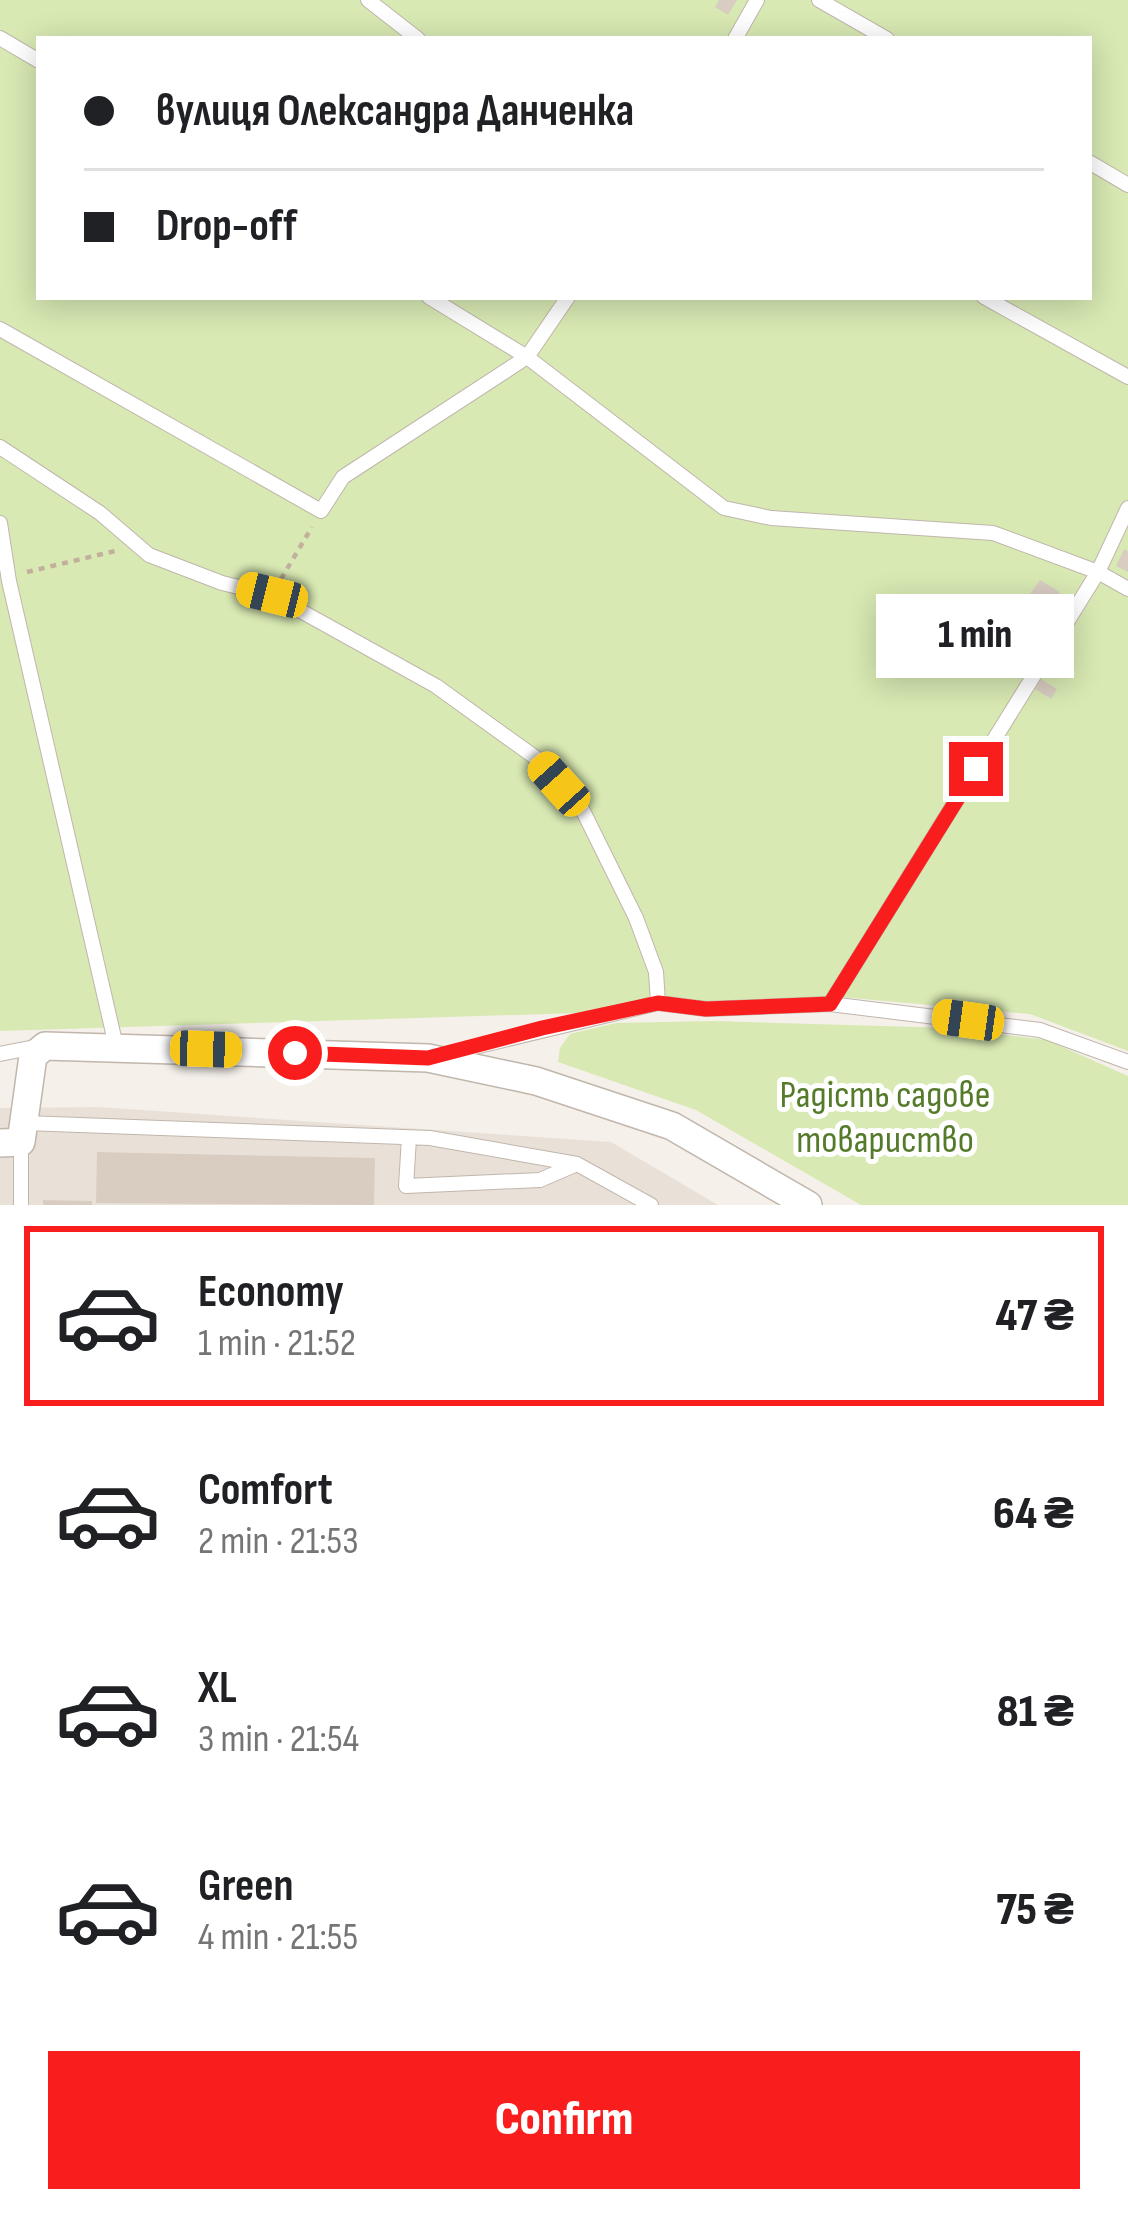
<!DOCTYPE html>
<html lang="en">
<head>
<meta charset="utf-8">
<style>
  :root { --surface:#fff; --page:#f6f6f6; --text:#202124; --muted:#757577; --line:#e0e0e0; --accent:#f91d1d }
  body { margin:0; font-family:"Sofia Sans Condensed",sans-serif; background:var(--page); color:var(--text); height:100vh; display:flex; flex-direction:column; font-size:45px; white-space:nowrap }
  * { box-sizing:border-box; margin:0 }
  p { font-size:39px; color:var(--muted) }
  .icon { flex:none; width:66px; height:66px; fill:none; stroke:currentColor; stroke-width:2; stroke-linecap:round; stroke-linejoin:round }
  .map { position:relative; height:1205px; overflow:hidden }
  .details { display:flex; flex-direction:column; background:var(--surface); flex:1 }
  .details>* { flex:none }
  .top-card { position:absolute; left:36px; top:36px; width:1056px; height:264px; border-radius:0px; box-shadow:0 6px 30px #0003; display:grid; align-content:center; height:264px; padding:0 48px; background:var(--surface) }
  .end { position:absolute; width:54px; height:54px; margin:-27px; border:15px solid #f91d1d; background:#fff; box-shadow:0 0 0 6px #fff }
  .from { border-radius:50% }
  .bubble { position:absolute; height:84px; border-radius:0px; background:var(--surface); box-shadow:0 6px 30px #0003; font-size:39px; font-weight:800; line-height:84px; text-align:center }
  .car { position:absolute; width:36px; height:72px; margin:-36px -18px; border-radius:15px; box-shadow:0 0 9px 3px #0007; background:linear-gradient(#f5c518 24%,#345 0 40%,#f5c518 0 76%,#345 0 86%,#f5c518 0) }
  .top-card b { display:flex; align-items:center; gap:42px; height:114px; font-size:45px }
  .top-card b+b { border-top:3px solid var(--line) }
  .top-card i { width:30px; height:30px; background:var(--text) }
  ul { padding:21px 0 0; list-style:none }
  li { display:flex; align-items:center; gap:36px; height:180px; margin:0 24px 18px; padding:0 24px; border:6px solid transparent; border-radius:0px }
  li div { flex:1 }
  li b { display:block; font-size:45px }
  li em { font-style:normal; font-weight:800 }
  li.on { border-color:var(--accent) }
  li>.icon { width:108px; height:108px; stroke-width:1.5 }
  .primary-button { display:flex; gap:24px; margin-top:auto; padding:24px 48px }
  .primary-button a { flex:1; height:138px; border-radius:0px; background:var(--accent); color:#fff; font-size:48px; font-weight:800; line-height:138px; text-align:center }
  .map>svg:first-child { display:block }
  .residential { fill:#e9e1d8 }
  .green { fill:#d8e9b3; fill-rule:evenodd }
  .building { fill:#d9cdc2 }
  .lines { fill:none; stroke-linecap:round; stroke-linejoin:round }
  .lane-casing { stroke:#c0b6ac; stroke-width:16 }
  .street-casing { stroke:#c0b6ac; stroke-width:30 }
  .path { stroke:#c2b09d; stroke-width:4.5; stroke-dasharray:6 6; stroke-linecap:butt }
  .lane { stroke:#fff; stroke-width:14 }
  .street { stroke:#fff; stroke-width:27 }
  .route { stroke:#f91d1d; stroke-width:15 }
  .labels { text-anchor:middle; stroke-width:10; stroke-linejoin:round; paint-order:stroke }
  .park-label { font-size:39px; fill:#557b2a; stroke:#fff }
</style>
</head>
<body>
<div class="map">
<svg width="1128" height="1205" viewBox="0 0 1128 1205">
  <rect width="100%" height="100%" fill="#f5f0ea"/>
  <path class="residential" d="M 98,1107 L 611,1142 L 718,1205 L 0,1205 L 0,1108 Z"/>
  <path class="green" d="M 0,0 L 1128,0 L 1128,1051 L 1030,1014 L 841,997 L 706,1009 L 0,1031 ZM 39,39 L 1089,39 L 1089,297 L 39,297 Z
    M 714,1021 L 950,1028 L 1047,1040 L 1128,1076 L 1128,1205 L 861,1205 L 696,1110 L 558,1062 L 560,1048 L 570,1034 L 616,1023 Z"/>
  <path class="building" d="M 719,0 L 737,0 L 728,15 L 715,7 Z
    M 1124,549 L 1128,551 L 1128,572 L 1116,566 Z
    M 1040,580 L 1060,592 L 1051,607 L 1030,594 Z
    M 1041,679 L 1057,689 L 1051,699 L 1035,689 Z
    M 97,1152 L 375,1158 L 374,1205 L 96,1203 Z
    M 43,1200 L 92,1201 L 92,1205 L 43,1205 Z"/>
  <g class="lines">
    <g class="lane-casing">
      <path id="lane" d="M 368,0 L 418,39
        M 819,0 L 887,39
        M 0,38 L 39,61
        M 735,39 L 757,0
        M 1089,162 L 1128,185
        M 429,297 L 527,357 L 724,508 L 771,518 L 993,533 L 1098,572 L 1128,589
        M 984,297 L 1128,377
        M 0,329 L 321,511 L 343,477 L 527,357 L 568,297
        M 0,447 L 100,513 L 149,555 L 222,583 L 272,595 L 436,686 L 536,758 L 583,811 L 636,918 L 656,972 L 658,1003
        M 0,523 L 9,581 L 116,1046
        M 830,1004 L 1098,572 L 1128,508
        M 0,1054 L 40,1046
        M 445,1054 L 658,1003 L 706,1009 L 830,1004 L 1040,1030 L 1128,1062
        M 25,1123 L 430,1138 L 577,1164 L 651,1205
        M 409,1138 L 406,1186 L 540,1180 L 577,1164
        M 21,1205 L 21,1142"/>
    </g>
    <g class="street-casing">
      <path id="street" d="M 0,1143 L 21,1142 L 33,1056 L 45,1046 L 428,1058 L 536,1081 L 672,1126 L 808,1205"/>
    </g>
    <path class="path" d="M 27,572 L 115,551
      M 281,579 L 312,527"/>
    <use href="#lane" class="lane"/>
    <use href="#street" class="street"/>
  </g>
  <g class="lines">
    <path class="route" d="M 295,1053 L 428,1058 L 542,1028 L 658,1003 L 706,1009 L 830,1004 L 976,769"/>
  </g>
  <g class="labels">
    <g class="park-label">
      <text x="885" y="1107">Радість садове<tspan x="885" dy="45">товариство</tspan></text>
    </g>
  </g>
</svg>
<i class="end from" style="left:295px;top:1053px"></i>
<i class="end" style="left:976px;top:769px"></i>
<div class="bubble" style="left:876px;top:594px;width:198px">1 min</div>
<i class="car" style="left:272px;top:595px;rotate:284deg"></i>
<i class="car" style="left:559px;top:784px;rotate:318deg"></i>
<i class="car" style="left:968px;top:1020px;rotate:278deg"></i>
<i class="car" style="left:206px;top:1049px;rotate:92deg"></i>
<div class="top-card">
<b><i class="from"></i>вулиця Олександра Данченка</b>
<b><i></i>Drop-off</b>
</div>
</div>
<section class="details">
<ul>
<li class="on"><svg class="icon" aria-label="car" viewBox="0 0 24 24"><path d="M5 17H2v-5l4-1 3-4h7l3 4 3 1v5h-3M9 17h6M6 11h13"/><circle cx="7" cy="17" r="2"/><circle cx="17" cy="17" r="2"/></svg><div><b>Economy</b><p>1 min · 21:52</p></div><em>47 ₴</em></li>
<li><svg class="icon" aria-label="car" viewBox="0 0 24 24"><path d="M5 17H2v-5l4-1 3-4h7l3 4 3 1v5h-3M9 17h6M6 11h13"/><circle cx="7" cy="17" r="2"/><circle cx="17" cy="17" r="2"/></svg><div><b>Comfort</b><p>2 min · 21:53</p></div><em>64 ₴</em></li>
<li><svg class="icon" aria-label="car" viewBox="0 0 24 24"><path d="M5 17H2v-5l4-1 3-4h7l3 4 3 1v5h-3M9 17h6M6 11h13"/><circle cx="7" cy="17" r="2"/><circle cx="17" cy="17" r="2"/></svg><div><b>XL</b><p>3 min · 21:54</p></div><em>81 ₴</em></li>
<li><svg class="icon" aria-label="car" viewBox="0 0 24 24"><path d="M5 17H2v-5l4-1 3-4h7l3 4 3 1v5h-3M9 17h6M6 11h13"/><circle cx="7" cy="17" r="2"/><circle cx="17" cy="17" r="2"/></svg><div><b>Green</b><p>4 min · 21:55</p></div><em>75 ₴</em></li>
</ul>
<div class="primary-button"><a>Confirm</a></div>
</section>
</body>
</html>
